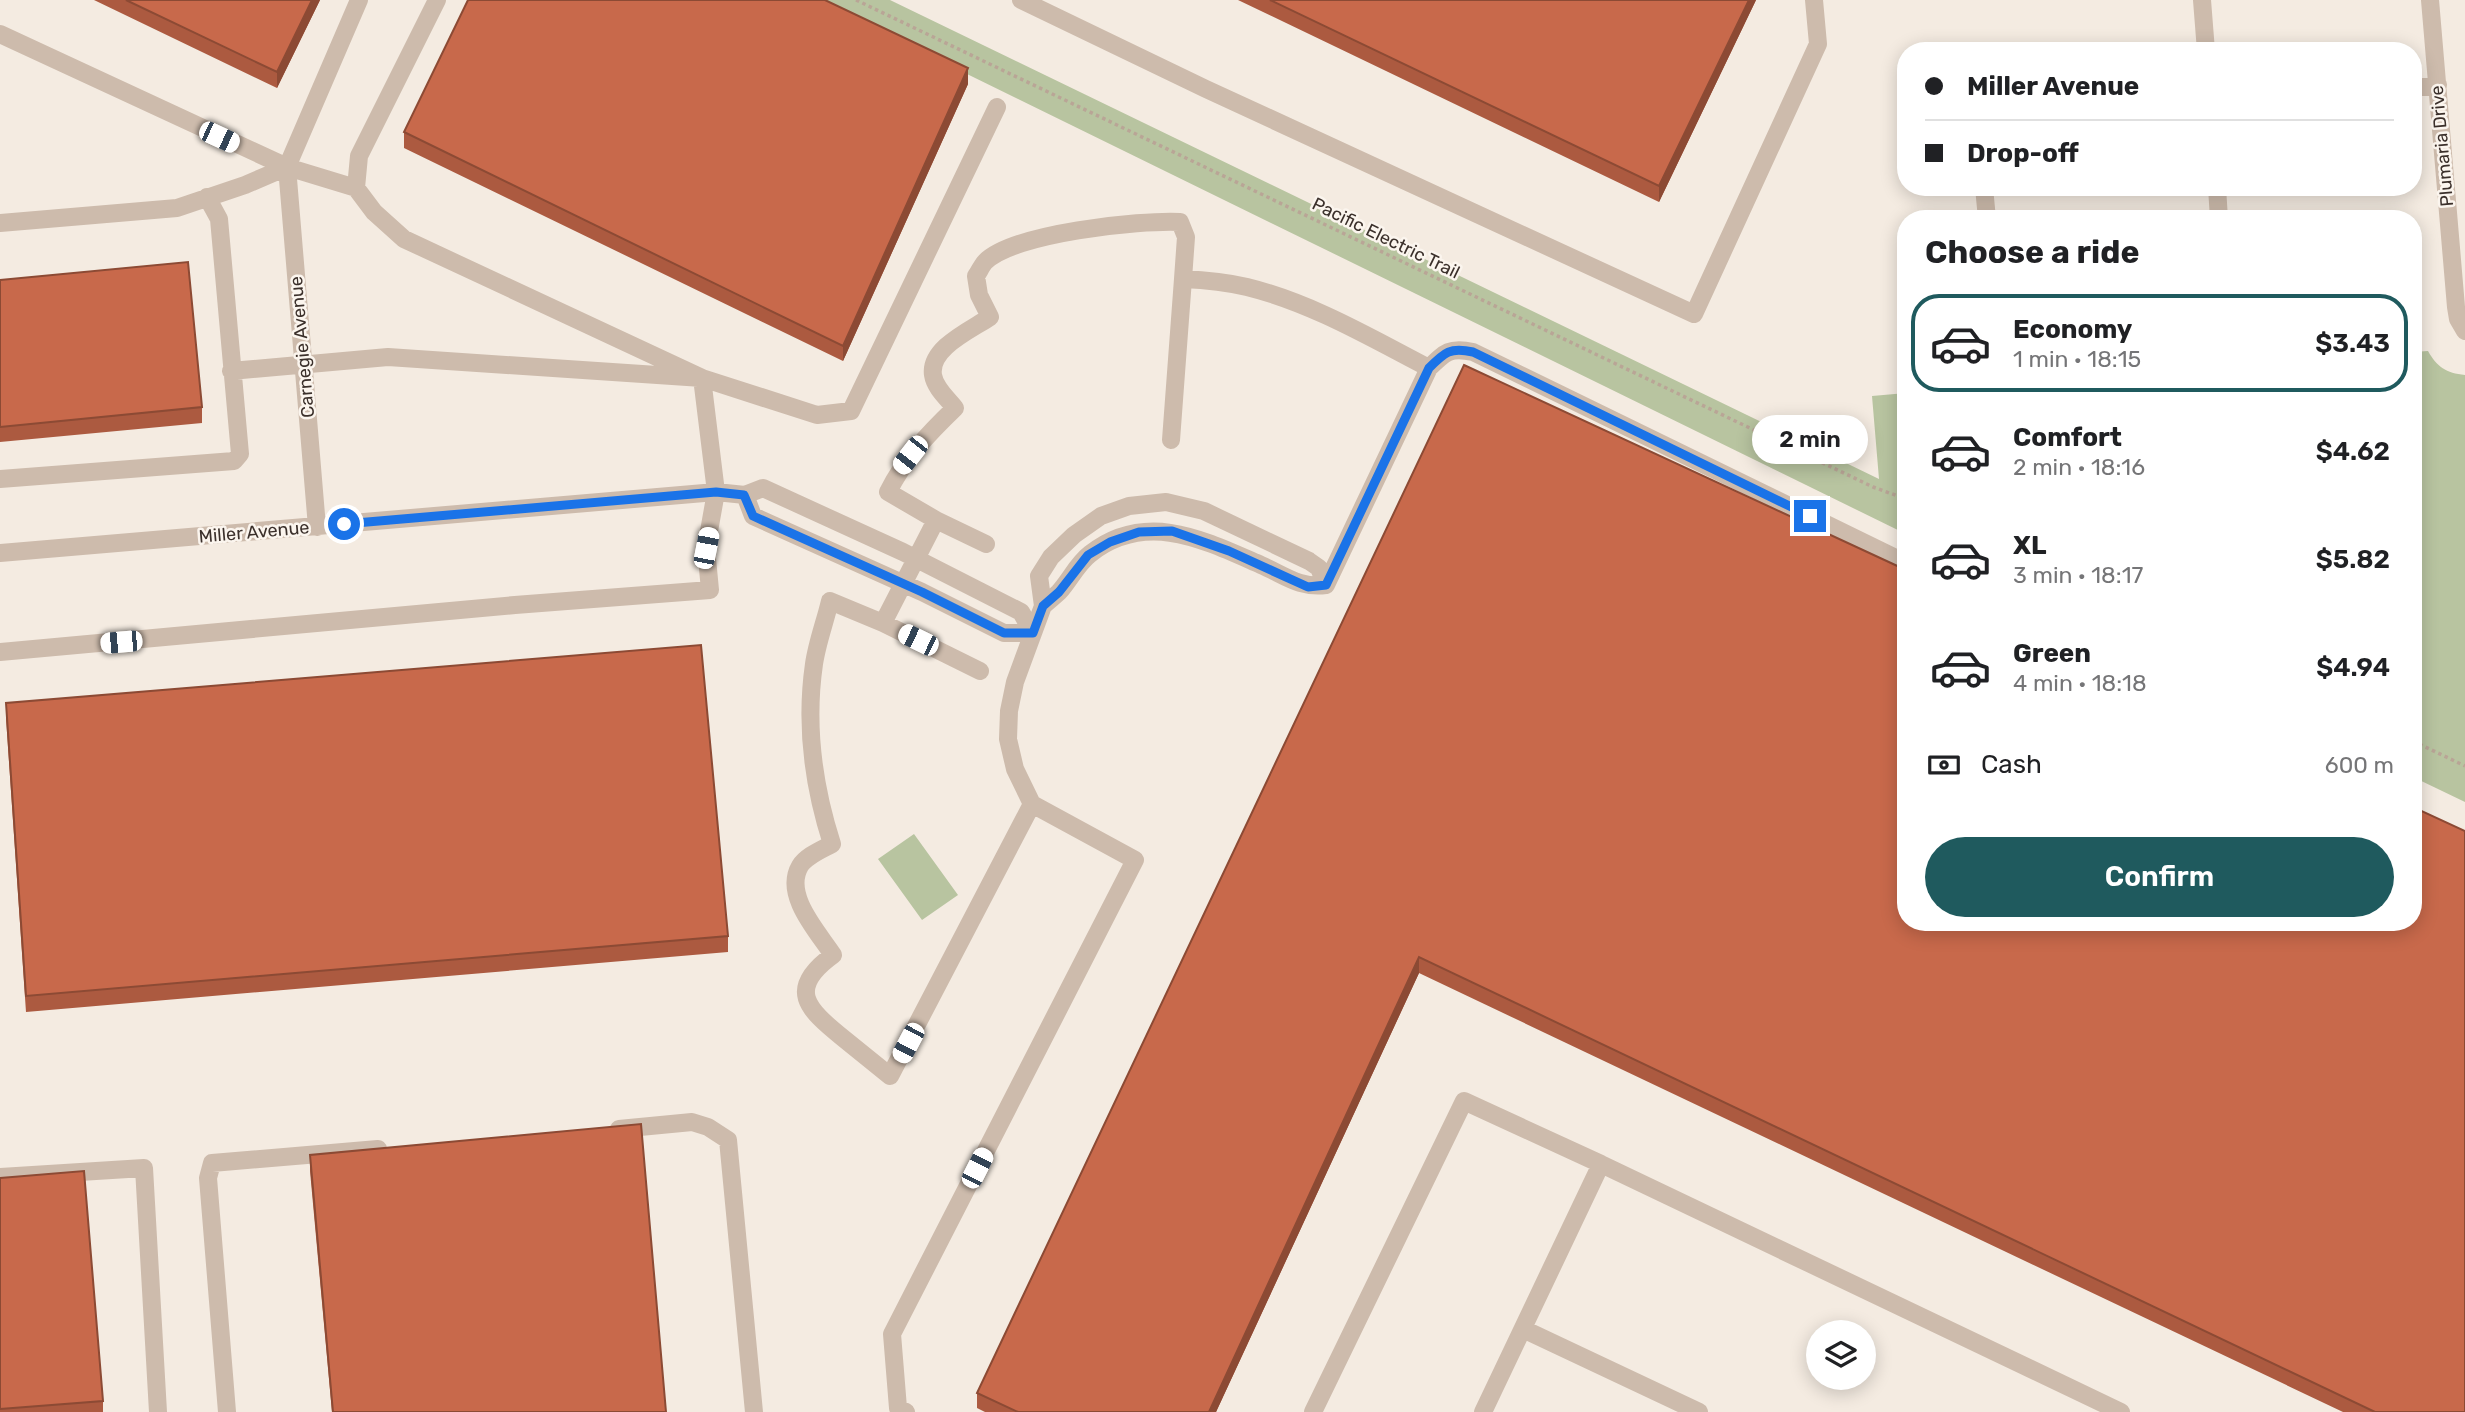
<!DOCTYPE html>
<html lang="en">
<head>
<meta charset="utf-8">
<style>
  :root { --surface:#fff; --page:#f2f2f2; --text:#202124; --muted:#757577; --line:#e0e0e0; --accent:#1f5a5e }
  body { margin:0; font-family:Rubik,sans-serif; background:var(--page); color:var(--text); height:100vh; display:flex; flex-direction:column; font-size:26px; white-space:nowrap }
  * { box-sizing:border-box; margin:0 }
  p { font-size:23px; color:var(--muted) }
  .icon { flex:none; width:38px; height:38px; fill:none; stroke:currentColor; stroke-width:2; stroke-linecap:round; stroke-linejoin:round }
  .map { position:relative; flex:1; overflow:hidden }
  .details { position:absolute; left:1897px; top:210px; width:525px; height:721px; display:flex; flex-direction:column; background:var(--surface); border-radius:28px; box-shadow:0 4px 18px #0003 }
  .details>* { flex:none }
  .banner { position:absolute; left:1897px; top:42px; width:525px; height:154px; border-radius:28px; box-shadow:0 4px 18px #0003; display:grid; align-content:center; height:154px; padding:0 28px; background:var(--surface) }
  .fabs { position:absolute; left:1806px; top:1320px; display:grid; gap:14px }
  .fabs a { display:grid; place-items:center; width:70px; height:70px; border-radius:50%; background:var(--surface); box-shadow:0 4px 18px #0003; font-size:35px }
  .end { position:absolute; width:32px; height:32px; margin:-16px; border:9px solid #1a73e8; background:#fff; box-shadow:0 0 0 4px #fff }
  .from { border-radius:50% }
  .bubble { position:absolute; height:49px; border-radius:24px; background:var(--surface); box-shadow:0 4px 18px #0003; font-size:23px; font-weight:600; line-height:49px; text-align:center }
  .car { position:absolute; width:21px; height:42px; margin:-21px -10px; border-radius:9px; box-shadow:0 0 5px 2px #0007; background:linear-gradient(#fff 24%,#345 0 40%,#fff 0 76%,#345 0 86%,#fff 0) }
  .banner b { display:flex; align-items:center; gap:24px; height:66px; font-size:26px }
  .banner b+b { border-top:2px solid var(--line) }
  .banner i { width:18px; height:18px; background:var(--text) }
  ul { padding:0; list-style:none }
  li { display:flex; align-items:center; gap:21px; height:98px; margin:0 14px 10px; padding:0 14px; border:4px solid transparent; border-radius:28px }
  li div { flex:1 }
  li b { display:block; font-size:26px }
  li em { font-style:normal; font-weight:600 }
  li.active { border-color:var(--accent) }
  li>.icon { width:63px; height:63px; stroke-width:1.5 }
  h2 { padding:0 28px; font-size:32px; line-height:84px }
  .pay { display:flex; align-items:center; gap:18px; height:77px; padding:0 28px; font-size:26px }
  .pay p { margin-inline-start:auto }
  .action { display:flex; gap:14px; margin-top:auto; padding:14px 28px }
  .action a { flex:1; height:80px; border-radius:42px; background:var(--accent); color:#fff; font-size:28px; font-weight:600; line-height:80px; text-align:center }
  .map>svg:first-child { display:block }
  .green { fill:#b8c4a0 }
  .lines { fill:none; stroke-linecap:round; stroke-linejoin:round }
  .path { stroke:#b9a596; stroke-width:3.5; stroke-dasharray:3.5 3.5; stroke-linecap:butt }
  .minor { stroke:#cdbbac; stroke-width:18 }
  .wall { fill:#ac5a40 }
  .shaded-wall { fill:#8c4a34 }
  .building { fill:#c8694b; stroke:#8c4a34; stroke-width:2 }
  .route { stroke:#1a73e8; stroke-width:9 }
  .labels { text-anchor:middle; stroke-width:5; stroke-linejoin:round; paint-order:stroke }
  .street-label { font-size:18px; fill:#3b302b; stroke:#fbf5ee }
</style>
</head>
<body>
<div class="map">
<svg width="2465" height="1412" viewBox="0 0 2465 1412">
  <rect width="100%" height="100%" fill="#f4ebe1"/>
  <path class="green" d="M 816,0 L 890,0 L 1879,479 L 1872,396 L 1906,393 L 1906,534 Z
    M 2428,351 C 2437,367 2446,373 2465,375 L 2465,802 L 2413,777 L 2413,352 Z
    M 914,834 L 958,895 L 922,920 L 878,859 Z"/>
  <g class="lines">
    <path class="path" d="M 856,0 L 1873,487 L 1906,499
      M 2413,741 L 2465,766"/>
    <path class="minor" d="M 1021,0 L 1206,89 L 1694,314 L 1818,44 L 1814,0
      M 2202,0 L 2206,51
      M 2430,0 L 2456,307 L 2458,319 L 2465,331
      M 0,34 L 287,167 L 356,188
      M 2413,88 L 2438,85
      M 287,167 L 317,527
      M 1984,187 L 1987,219
      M 2217,187 L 2219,219
      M 0,223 L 177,208 L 245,185 L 287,167 L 359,0
      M 231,371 L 388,357 L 702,378 L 817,415 L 851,411 L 997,107
      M 1171,440 L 1183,279
      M 0,479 L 234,461 L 240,454 L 219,219 L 207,197
      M 745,495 L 753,516 L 922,592 L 1004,633 L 1033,633
      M 936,520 L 986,544
      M 0,553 L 716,492 L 745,495 L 763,488 L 903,552 L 1021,612 L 1033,633
      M 1326,585 L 1429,368 C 1445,352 1450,347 1473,352 L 1906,563
      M 1043,606 C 1048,601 1054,597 1059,592 C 1070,580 1077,564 1090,554 C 1146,510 1204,540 1261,565 C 1286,576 1299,588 1326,585
      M 883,623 L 980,671
      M 0,652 L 515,605 L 710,590 L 706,548 L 716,492 L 702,378 L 404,239 L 374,212 L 356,188 L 359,156 L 437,0
      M 1032,804 L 890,1076 C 874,1063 859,1051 843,1038 C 807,1009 786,989 833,955 C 818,932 783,895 800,866 C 806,856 821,850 832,844 C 813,785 805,726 814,664 C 817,643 825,622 830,601 L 883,623 L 936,520 L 888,492 C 905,458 928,434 955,408 C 947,398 935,388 933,375 C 929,348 971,330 990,317 L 979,295 L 976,276 C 979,272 982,265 985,262 C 1013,233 1140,220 1180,222 L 1186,237 L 1183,279 C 1205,280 1226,282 1247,287 C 1312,303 1371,338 1429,368
      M 619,1129 L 692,1122 L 708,1127 L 728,1140 L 754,1412
      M 0,1177 L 144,1168 L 158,1412
      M 1523,1329 L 1699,1412
      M 227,1412 L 208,1178 L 212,1163 L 378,1149
      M 906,1412 L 898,1408 L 892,1334 L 1135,860 L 1032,804 L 1015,769 L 1008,739 L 1009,711 L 1015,682 L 1043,606 L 1039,576 L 1051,557 L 1074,535 L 1101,516 L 1129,506 L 1166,502 L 1204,511 L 1309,561 L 1319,568 L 1326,585
      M 1313,1412 L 1464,1101 L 1601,1164
      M 1483,1412 L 1601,1164 L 2121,1412"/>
  </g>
  <path class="wall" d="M 94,0 L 320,0 L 277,88 Z
    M 1238,0 L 1756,0 L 1659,202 Z
    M 968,84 L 843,361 L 404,148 L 404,132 Z
    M 0,280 L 202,407 L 202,423 L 0,442 Z
    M 1464,365 L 2465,1412 L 2343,1412 L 1419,973 L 1216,1412 L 985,1412 L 977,1408 L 977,1393 Z
    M 6,703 L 728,936 L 728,952 L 26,1012 L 6,718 Z
    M 310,1155 L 666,1412 L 332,1412 L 310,1171 Z
    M 0,1178 L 103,1401 L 103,1412 L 0,1412 Z"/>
  <path class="shaded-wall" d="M 312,0 L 320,0 L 277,88 L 277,72 Z
    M 1749,0 L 1756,0 L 1659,202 L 1659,186 Z
    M 968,68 L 968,84 L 843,361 L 843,346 Z
    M 1419,957 L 1419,973 L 1216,1412 L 1209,1412 Z"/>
  <path class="building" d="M 126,0 L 312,0 L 277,72 Z
    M 468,0 L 825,0 L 968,68 L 843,346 L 404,132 Z
    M 1270,0 L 1749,0 L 1659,186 Z
    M 188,262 L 202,407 L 0,427 L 0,280 Z
    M 1464,365 L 1906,570 L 1906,922 L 2413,922 L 2413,807 L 2465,831 L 2465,1412 L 2375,1412 L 1419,957 L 1209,1412 L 1018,1412 L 977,1393 Z
    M 701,645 L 728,936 L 26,996 L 6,703 Z
    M 641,1124 L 666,1412 L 333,1412 L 310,1155 Z
    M 84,1171 L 103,1401 L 0,1409 L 0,1178 Z"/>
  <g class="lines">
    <path class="route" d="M 344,524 L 716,492 L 744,495 L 753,516 L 922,592 L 1004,633 L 1033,633 L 1043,606 L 1059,592 L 1088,555 L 1110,542 L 1139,532 L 1172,531 L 1229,551 L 1308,587 L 1326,585 L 1429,368 C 1445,352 1450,347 1473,352 L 1810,516"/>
  </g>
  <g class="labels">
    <g class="street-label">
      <text transform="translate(2442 146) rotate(-95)" y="6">Plumaria Drive</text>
      <text transform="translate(1386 238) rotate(26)" y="6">Pacific Electric Trail</text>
      <text transform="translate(302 347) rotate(-95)" y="6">Carnegie Avenue</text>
      <text transform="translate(254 532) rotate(-5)" y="6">Miller Avenue</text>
    </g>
  </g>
</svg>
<div class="fabs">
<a><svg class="icon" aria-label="layers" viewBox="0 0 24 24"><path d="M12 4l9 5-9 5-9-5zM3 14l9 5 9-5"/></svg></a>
</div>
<i class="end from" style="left:344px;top:524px"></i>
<i class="end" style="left:1810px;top:516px"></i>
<div class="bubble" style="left:1752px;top:415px;width:116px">2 min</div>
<i class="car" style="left:219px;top:137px;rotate:115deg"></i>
<i class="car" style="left:910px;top:455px;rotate:218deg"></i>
<i class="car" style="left:706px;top:548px;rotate:11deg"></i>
<i class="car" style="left:918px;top:640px;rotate:296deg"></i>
<i class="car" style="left:121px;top:642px;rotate:265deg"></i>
<i class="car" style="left:908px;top:1043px;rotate:208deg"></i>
<i class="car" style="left:977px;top:1168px;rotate:27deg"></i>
<div class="banner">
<b><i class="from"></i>Miller Avenue</b>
<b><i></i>Drop-off</b>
</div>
<section class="details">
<h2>Choose a ride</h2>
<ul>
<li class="active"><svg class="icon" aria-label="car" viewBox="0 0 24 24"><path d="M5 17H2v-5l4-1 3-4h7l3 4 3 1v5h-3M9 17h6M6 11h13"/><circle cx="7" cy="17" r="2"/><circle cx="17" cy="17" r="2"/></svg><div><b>Economy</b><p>1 min · 18:15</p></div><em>$3.43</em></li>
<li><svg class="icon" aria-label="car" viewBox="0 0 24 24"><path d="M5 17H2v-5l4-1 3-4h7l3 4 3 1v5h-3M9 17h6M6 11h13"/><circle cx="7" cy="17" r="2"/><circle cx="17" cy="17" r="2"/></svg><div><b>Comfort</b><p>2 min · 18:16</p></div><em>$4.62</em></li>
<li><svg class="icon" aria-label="car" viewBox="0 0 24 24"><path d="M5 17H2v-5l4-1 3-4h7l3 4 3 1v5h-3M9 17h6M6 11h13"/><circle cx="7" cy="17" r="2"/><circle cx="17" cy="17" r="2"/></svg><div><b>XL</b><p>3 min · 18:17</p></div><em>$5.82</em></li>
<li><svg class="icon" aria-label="car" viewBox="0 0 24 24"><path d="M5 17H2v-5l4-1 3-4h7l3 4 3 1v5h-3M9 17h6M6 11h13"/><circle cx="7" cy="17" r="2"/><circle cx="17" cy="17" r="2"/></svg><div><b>Green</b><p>4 min · 18:18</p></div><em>$4.94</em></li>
</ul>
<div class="pay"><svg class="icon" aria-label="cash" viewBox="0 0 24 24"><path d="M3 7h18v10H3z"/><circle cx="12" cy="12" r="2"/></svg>Cash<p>600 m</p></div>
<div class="action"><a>Confirm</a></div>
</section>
</div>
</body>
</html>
